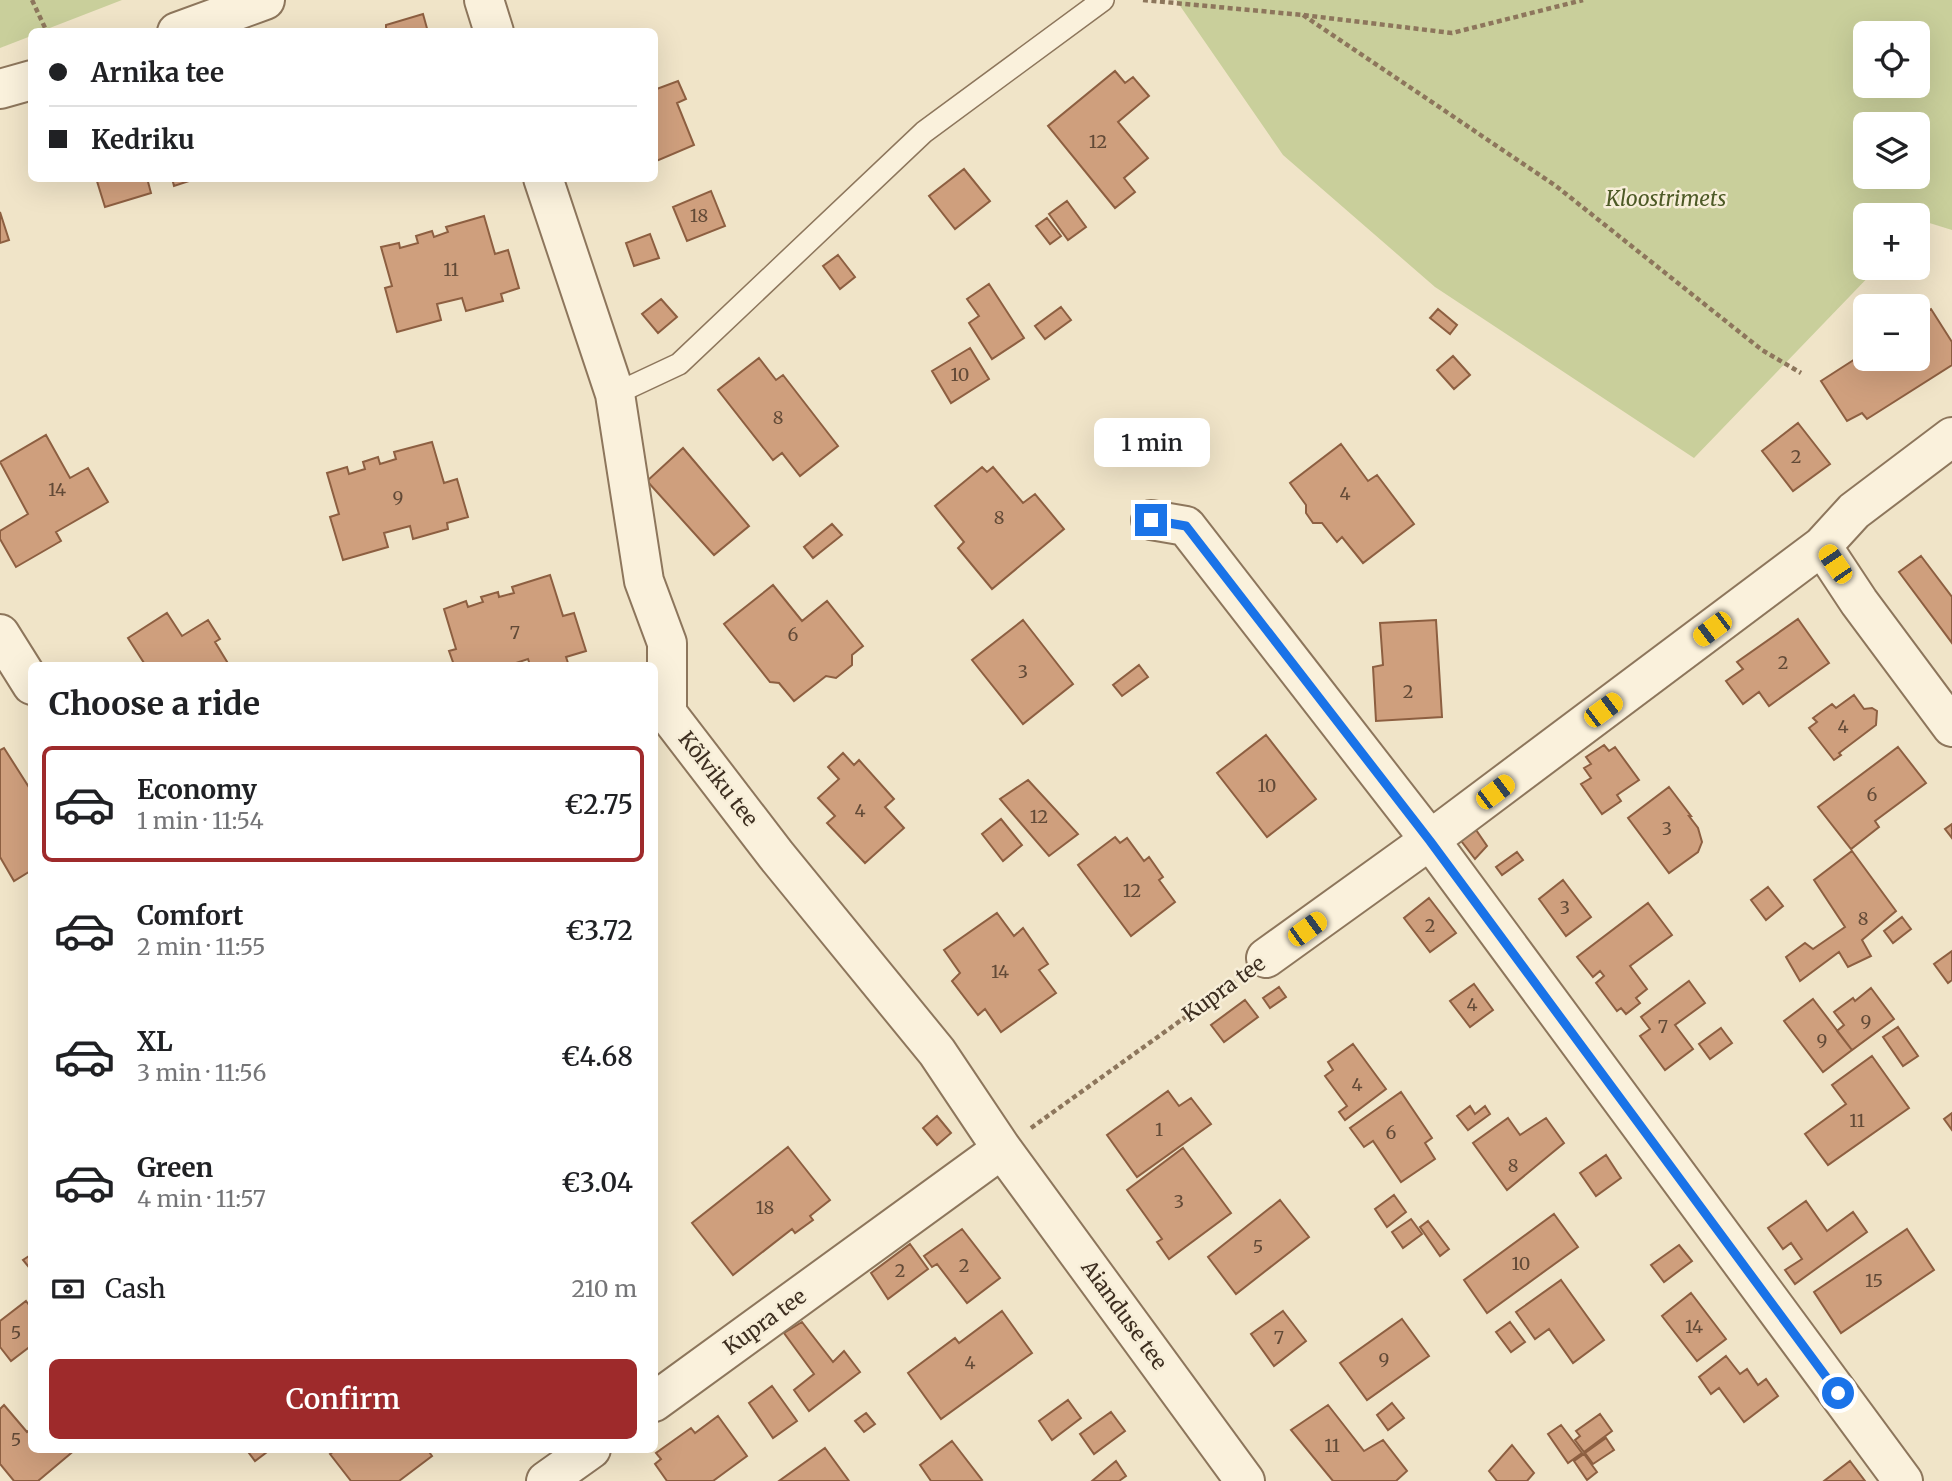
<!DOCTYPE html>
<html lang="en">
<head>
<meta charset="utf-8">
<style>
  :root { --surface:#fff; --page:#f6f6f6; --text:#202124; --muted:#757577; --line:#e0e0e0; --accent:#9e2a2b }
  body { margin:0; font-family:Merriweather,serif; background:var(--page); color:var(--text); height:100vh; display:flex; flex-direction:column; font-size:26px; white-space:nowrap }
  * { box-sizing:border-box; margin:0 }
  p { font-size:23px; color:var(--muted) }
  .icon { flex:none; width:38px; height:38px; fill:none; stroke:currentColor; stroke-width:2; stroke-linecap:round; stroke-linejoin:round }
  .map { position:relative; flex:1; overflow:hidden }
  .details { position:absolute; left:28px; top:662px; width:630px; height:791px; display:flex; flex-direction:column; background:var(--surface); border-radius:10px; box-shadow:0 7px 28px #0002 }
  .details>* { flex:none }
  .top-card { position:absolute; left:28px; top:28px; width:630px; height:154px; border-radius:10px; box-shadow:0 7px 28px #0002; display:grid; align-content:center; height:154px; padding:0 21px; background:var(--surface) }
  .tools { position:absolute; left:1853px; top:21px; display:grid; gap:14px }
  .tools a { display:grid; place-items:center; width:77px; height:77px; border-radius:10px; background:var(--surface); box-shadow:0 7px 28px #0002; font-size:35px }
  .end { position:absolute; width:32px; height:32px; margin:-16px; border:9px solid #1a73e8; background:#fff; box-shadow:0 0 0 4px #fff }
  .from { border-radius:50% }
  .bubble { position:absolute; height:49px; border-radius:10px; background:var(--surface); box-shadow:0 7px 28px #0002; font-size:23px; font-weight:600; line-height:49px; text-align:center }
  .car { position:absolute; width:21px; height:42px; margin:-21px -10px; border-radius:9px; box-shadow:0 0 5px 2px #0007; background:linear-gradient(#f5c518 24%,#345 0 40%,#f5c518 0 76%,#345 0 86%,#f5c518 0) }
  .top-card b { display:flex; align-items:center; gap:24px; height:66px; font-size:26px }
  .top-card b+b { border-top:2px solid var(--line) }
  .top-card i { width:18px; height:18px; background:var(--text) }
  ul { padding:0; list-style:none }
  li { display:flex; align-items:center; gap:21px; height:116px; margin:0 14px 10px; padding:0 7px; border:4px solid transparent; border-radius:10px }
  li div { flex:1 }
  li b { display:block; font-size:26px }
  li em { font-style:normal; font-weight:600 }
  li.selected { border-color:var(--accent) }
  li>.icon { width:63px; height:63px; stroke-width:1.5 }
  h2 { padding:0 21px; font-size:32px; line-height:84px }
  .pay { display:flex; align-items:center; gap:18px; height:77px; padding:0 21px; font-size:26px }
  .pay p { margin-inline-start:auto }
  .cta { display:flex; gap:14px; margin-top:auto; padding:14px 21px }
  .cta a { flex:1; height:80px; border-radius:10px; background:var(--accent); color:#fff; font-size:28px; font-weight:600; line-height:80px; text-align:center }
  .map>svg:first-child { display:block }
  .green { fill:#c9cf9b; fill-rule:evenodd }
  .building { fill:#cf9f7d; stroke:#8d5f41; stroke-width:2 }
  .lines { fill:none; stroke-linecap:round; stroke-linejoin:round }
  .lane-casing { stroke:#8d765c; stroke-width:24 }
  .street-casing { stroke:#8d765c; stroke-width:42 }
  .path { stroke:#8d765c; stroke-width:4.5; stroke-dasharray:5 3.5; stroke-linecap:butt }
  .lane { stroke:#faf1dc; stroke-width:21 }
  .street { stroke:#faf1dc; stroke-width:38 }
  .route { stroke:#1a73e8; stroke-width:9 }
  .labels { text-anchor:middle; stroke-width:5; stroke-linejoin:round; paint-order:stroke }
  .number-label { font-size:18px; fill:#624a37 }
  .park-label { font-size:21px; font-style:italic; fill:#4d5a26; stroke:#f7eed8 }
  .street-label { font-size:21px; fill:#3d2e20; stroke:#f7eed8 }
</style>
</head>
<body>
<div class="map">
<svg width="1952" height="1481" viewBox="0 0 1952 1481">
  <rect width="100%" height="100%" fill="#f0e4c8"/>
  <path class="green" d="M 0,0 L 122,0 L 42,31 L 32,32 L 31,36 L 0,48 Z
    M 1176,0 L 1952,0 L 1952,230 L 1923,221 L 1918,225 L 1918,215 L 1866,215 L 1866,268 L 1877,268 L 1694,458 L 1435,287 L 1283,155 ZM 1866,33 L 1918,33 L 1918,86 L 1866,86 ZM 1866,124 L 1918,124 L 1918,177 L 1866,177 Z"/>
  <path class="building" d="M 423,14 L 428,32 L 386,32 L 386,25 Z
    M 1115,71 L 1125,83 L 1133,77 L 1149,96 L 1118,122 L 1148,158 L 1124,178 L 1135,192 L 1115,208 L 1048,126 Z
    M 678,81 L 686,99 L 677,103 L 694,145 L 654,162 L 654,90 Z
    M 964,169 L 990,201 L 955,229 L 929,196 Z
    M 96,178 L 147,178 L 151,193 L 105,207 Z
    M 172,178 L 198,178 L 174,186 Z
    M 711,191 L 725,226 L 687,241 L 673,207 Z
    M 1067,201 L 1086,227 L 1068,240 L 1049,214 Z
    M 0,212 L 9,240 L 0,243 Z
    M 484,216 L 495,254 L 508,250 L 519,288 L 501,294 L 503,301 L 466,311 L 462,298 L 437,304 L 441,320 L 397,332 L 385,288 L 392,286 L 381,247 L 399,243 L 400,248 L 418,243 L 416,236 L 432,231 L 434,237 L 448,232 L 446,227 Z
    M 1047,218 L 1061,236 L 1050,244 L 1036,226 Z
    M 650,234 L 659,258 L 634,266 L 626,243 Z
    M 838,255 L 855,277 L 840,289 L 823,266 Z
    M 989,284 L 1024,338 L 992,359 L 969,323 L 979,316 L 967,299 Z
    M 661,299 L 677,317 L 658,333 L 642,314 Z
    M 1061,307 L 1071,320 L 1045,339 L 1035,326 Z
    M 1438,309 L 1457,325 L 1450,334 L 1430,318 Z
    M 1931,309 L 1952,342 L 1952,365 L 1867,419 L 1862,413 L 1847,421 L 1821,381 L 1866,352 L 1866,359 L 1918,359 L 1918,317 Z
    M 970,348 L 989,379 L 951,403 L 932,371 Z
    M 1453,356 L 1470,375 L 1454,389 L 1437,370 Z
    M 759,358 L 776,380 L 783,375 L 838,446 L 800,476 L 782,453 L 773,460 L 718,390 Z
    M 1798,423 L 1830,464 L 1793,491 L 1762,451 Z
    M 46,435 L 70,478 L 88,468 L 108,502 L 56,532 L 61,541 L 16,567 L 0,539 L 0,531 L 28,514 L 0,462 Z
    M 432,442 L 444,483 L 457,479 L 468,517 L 447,523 L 448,529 L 413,539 L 410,526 L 384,533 L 388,547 L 343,560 L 330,517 L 339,514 L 327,473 L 347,467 L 349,474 L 365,469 L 363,462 L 378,457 L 380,464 L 396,459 L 394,452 Z
    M 1341,444 L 1368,481 L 1377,475 L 1414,524 L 1363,563 L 1342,537 L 1337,542 L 1322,523 L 1313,523 L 1306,513 L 1306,505 L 1290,483 Z
    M 683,448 L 749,526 L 714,555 L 647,481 Z
    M 982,467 L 987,472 L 993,467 L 1023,503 L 1035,494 L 1064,529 L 992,589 L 958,548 L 964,542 L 935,506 Z
    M 832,524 L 842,535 L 813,558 L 804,547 Z
    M 1921,556 L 1952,597 L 1952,643 L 1899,572 Z
    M 550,575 L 563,616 L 574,613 L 586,651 L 566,657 L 568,663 L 561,665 L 530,665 L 528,659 L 510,665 L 454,665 L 449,651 L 456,649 L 444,609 L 466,601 L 468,607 L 483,602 L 481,597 L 498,592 L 499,597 L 514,593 L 512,587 Z
    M 773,585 L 802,621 L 827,601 L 863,646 L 852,655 L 852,665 L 836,678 L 826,676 L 794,701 L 779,683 L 770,682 L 724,624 Z
    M 167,613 L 182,636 L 208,620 L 220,639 L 215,642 L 229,665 L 141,665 L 144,663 L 128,638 Z
    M 1798,619 L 1829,663 L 1769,706 L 1759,692 L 1743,704 L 1726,681 L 1743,669 L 1737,662 Z
    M 1023,620 L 1073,684 L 1023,724 L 972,660 Z
    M 1436,620 L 1442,717 L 1376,721 L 1373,667 L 1383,665 L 1380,623 Z
    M 1139,665 L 1148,677 L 1122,696 L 1113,685 Z
    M 1854,695 L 1864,709 L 1872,708 L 1877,711 L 1876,725 L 1839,753 L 1841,755 L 1834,760 L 1809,728 L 1817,722 L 1813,718 L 1832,704 L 1836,708 Z
    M 1266,735 L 1316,799 L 1267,837 L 1217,773 Z
    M 1604,745 L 1609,751 L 1615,747 L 1639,780 L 1617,795 L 1621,801 L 1602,814 L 1581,784 L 1591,778 L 1584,768 L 1591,764 L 1586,757 Z
    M 1898,747 L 1926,783 L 1875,821 L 1879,827 L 1851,849 L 1818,807 Z
    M 4,748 L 32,792 L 32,870 L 14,881 L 0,857 L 0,750 Z
    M 843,753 L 854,765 L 859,760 L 894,799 L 885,807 L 904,828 L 865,863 L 827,823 L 835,816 L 818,798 L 839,779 L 828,767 Z
    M 1028,780 L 1078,834 L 1049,856 L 1000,799 Z
    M 1669,787 L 1691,816 L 1689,816 L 1698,828 L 1702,842 L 1698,852 L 1669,873 L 1628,818 Z
    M 1001,819 L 1022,845 L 1003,861 L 982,834 Z
    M 1472,824 L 1487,846 L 1475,859 L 1459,838 Z
    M 1952,824 L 1952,838 L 1945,829 Z
    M 1115,837 L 1120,843 L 1127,838 L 1144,861 L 1149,857 L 1163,877 L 1159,880 L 1175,902 L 1131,936 L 1078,865 Z
    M 1852,851 L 1896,911 L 1862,940 L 1871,956 L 1848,967 L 1839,952 L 1800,981 L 1786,957 L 1805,943 L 1813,949 L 1845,927 L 1814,880 Z
    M 1517,852 L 1523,860 L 1502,875 L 1496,867 Z
    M 1563,880 L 1591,917 L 1566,936 L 1539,899 Z
    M 1768,887 L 1783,906 L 1766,920 L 1751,900 Z
    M 1429,898 L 1456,933 L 1430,952 L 1404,918 Z
    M 1648,903 L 1672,935 L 1630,966 L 1647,989 L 1636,998 L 1640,1003 L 1626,1014 L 1621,1008 L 1617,1011 L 1596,983 L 1604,976 L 1600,971 L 1593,977 L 1577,957 Z
    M 997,913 L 1014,936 L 1023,928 L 1048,964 L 1039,970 L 1056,993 L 1001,1032 L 985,1009 L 978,1015 L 952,981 L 960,973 L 944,950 Z
    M 1902,917 L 1911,929 L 1893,943 L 1884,931 Z
    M 1952,951 L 1952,980 L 1948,983 L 1934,964 Z
    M 1689,981 L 1705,1003 L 1675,1025 L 1693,1049 L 1665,1070 L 1640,1036 L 1650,1029 L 1641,1017 Z
    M 1474,984 L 1493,1010 L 1470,1027 L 1450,1001 Z
    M 1279,987 L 1286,997 L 1270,1008 L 1263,998 Z
    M 1871,988 L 1894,1019 L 1852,1050 L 1837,1031 L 1844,1025 L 1834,1012 L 1853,998 L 1855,1001 Z
    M 1813,999 L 1852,1050 L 1823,1072 L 1784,1021 Z
    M 1245,1000 L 1258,1017 L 1224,1042 L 1211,1025 Z
    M 1898,1027 L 1918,1056 L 1903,1066 L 1883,1037 Z
    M 1721,1028 L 1732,1043 L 1710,1059 L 1699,1044 Z
    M 1353,1044 L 1386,1089 L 1345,1120 L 1339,1112 L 1347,1106 L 1325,1076 L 1333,1070 L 1328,1062 Z
    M 1872,1056 L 1909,1108 L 1828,1165 L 1805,1134 L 1846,1104 L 1832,1085 Z
    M 1168,1091 L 1179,1106 L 1191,1098 L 1211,1124 L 1137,1177 L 1107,1135 Z
    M 1401,1092 L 1432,1138 L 1425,1143 L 1435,1159 L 1401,1182 L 1373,1141 L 1364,1147 L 1350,1128 Z
    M 1470,1106 L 1475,1114 L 1485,1106 L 1490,1114 L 1468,1130 L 1457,1116 Z
    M 1952,1113 L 1952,1130 L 1944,1119 Z
    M 937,1116 L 951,1133 L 937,1145 L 923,1128 Z
    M 1508,1118 L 1520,1135 L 1546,1118 L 1564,1143 L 1507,1190 L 1473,1143 Z
    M 788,1147 L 830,1200 L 810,1216 L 813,1220 L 795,1233 L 792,1229 L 733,1275 L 692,1223 Z
    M 1183,1148 L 1231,1213 L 1169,1259 L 1157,1242 L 1162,1239 L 1127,1190 Z
    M 1606,1155 L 1621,1178 L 1596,1196 L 1580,1173 Z
    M 1394,1195 L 1406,1212 L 1387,1227 L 1375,1209 Z
    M 1280,1200 L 1309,1237 L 1236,1294 L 1208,1257 Z
    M 1806,1201 L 1827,1231 L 1853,1212 L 1867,1232 L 1795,1284 L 1785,1270 L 1802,1259 L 1791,1243 L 1783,1249 L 1768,1228 Z
    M 1554,1214 L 1578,1247 L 1487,1313 L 1464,1280 Z
    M 1411,1219 L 1422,1234 L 1403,1248 L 1392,1232 Z
    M 1428,1221 L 1449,1249 L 1440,1256 L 1420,1227 Z
    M 962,1229 L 1000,1278 L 967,1303 L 937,1264 L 932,1267 L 924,1256 Z
    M 1907,1229 L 1934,1270 L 1841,1333 L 1814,1292 Z
    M 910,1244 L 928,1269 L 888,1299 L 871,1273 Z
    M 1679,1245 L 1692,1261 L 1664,1282 L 1651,1265 Z
    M 32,1254 L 32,1271 L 23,1260 Z
    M 1561,1280 L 1604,1340 L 1573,1363 L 1549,1329 L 1535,1339 L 1516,1312 Z
    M 1691,1293 L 1726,1339 L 1697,1361 L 1662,1316 Z
    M 26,1301 L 32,1309 L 32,1345 L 11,1361 L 0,1347 L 0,1321 Z
    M 1002,1311 L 1032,1353 L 941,1419 L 908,1373 L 955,1338 L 959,1343 Z
    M 1283,1311 L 1306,1341 L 1274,1366 L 1251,1334 Z
    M 1402,1319 L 1429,1356 L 1367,1400 L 1340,1363 Z
    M 802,1322 L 833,1362 L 844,1351 L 860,1372 L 809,1411 L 794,1390 L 814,1374 L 784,1333 Z
    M 1510,1322 L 1525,1342 L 1511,1352 L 1496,1332 Z
    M 1726,1356 L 1740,1374 L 1747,1369 L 1758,1385 L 1766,1379 L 1778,1396 L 1744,1422 L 1719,1388 L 1711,1394 L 1699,1377 Z
    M 772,1386 L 797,1421 L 773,1438 L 749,1403 Z
    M 1068,1400 L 1081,1418 L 1052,1440 L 1039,1421 Z
    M 1392,1403 L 1404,1418 L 1388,1430 L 1377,1415 Z
    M 4,1405 L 27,1432 L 32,1428 L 32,1449 L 76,1449 L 38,1481 L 14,1481 L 0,1464 L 0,1409 Z
    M 1328,1405 L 1364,1451 L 1383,1440 L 1407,1471 L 1396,1481 L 1333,1481 L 1291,1430 Z
    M 1111,1412 L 1125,1431 L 1094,1454 L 1080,1434 Z
    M 866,1413 L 875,1424 L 864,1432 L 855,1421 Z
    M 1600,1414 L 1612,1431 L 1584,1452 L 1575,1440 L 1580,1436 L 1576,1431 Z
    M 718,1416 L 747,1456 L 713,1481 L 667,1481 L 655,1464 L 661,1459 L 656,1453 L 691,1428 L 695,1433 Z
    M 1561,1425 L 1582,1453 L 1568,1463 L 1548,1434 Z
    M 1606,1438 L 1614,1450 L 1593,1464 L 1585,1453 Z
    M 952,1441 L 982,1480 L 980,1481 L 931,1481 L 920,1465 Z
    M 1512,1445 L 1534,1473 L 1527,1481 L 1497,1481 L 1489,1471 Z
    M 825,1448 L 849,1481 L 779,1481 Z
    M 246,1449 L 271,1449 L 255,1461 Z
    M 337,1449 L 427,1449 L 432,1456 L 399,1481 L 351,1481 L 330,1454 Z
    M 1584,1454 L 1597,1472 L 1587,1480 L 1574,1461 Z
    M 1116,1461 L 1126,1476 L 1119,1481 L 1092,1481 Z
    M 1850,1461 L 1865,1481 L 1824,1481 Z"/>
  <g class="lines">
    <g class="lane-casing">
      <path id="lane" d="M 615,394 L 679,364 L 924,132 L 1103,0"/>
    </g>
    <g class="street-casing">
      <path id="street" d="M 484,0 L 494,32
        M 177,32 L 265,0
        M 0,89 L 32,80
        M 543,178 L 615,394 L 644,581 L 667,643 L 667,713 L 776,855 L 937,1052 L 1002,1149 L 1245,1481
        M 1151,520 L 1186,526 L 1430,840 L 1903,1481
        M 1822,546 L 1859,602 L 1952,727
        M 0,634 L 32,685
        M 1266,958 L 1430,840 L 1822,546 L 1854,511 L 1952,437
        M 654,1402 L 1002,1149
        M 546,1481 L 591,1449"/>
    </g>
    <path class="path" d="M 32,0 L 47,32
      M 1143,0 L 1303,15 L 1452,33 L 1583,0
      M 1303,15 L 1556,186 L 1762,350 L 1801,373
      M 1031,1128 L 1237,980"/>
    <use href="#lane" class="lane"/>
    <use href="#street" class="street"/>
  </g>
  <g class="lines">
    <path class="route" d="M 1151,520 L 1186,526 L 1430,841 L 1838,1393"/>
  </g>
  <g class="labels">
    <g class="number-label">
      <text x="1098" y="148">12</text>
      <text x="699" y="222">18</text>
      <text x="451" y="276">11</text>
      <text x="960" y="381">10</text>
      <text x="778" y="424">8</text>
      <text x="1796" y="463">2</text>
      <text x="57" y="496">14</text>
      <text x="1345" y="500">4</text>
      <text x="398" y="504">9</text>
      <text x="999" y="524">8</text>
      <text x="515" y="639">7</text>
      <text x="793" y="641">6</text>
      <text x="1783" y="669">2</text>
      <text x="1023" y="678">3</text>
      <text x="1408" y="698">2</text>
      <text x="1843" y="733">4</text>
      <text x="1267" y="792">10</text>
      <text x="1872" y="801">6</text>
      <text x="860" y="817">4</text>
      <text x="1039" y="823">12</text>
      <text x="1667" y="835">3</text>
      <text x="1132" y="897">12</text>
      <text x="1565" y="914">3</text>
      <text x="1863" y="925">8</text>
      <text x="1430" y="932">2</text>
      <text x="1000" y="978">14</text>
      <text x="1472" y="1011">4</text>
      <text x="1866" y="1028">9</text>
      <text x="1663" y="1033">7</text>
      <text x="1822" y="1047">9</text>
      <text x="1357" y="1091">4</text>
      <text x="1857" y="1127">11</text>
      <text x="1159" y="1136">1</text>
      <text x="1391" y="1139">6</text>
      <text x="1513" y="1172">8</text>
      <text x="1179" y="1208">3</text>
      <text x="765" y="1214">18</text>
      <text x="1258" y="1253">5</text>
      <text x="1521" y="1270">10</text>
      <text x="964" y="1272">2</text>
      <text x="900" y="1277">2</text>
      <text x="1874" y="1287">15</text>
      <text x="1694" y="1333">14</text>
      <text x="16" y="1339">5</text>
      <text x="1279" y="1344">7</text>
      <text x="1384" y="1366">9</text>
      <text x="970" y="1369">4</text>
      <text x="16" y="1446">5</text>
      <text x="1332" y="1452">11</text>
    </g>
    <g class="park-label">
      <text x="1666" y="206">Kloostrimets</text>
    </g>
    <g class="street-label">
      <text transform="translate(718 779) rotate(52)" y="7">Kõlviku tee</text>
      <text transform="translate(1224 989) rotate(-36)" y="7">Kupra tee</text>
      <text transform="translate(1124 1315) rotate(54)" y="7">Aianduse tee</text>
      <text transform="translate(765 1322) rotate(-36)" y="7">Kupra tee</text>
    </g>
  </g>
</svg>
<div class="tools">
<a><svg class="icon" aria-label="locate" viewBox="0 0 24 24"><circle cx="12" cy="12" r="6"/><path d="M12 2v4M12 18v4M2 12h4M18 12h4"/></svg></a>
<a><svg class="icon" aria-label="layers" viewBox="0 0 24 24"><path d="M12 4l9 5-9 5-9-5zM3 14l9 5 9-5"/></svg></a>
<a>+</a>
<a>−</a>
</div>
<i class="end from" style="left:1838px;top:1393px"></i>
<i class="end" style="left:1151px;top:520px"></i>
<div class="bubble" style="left:1094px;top:418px;width:116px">1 min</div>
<i class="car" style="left:1835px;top:564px;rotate:326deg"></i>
<i class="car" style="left:1712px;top:629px;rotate:233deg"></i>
<i class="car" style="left:1603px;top:710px;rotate:53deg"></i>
<i class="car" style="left:1495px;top:792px;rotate:53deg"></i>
<i class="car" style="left:1307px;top:929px;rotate:54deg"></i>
<div class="top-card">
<b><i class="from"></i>Arnika tee</b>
<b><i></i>Kedriku</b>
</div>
<section class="details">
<h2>Choose a ride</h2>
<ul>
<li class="selected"><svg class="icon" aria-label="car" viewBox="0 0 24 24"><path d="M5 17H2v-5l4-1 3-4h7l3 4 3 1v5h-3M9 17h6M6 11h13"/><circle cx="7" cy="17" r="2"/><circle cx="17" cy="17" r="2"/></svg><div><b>Economy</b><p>1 min · 11:54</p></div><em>€2.75</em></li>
<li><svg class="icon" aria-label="car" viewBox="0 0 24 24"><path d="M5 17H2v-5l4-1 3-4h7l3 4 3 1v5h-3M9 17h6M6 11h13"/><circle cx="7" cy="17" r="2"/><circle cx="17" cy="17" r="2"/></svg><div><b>Comfort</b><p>2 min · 11:55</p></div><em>€3.72</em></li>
<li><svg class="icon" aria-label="car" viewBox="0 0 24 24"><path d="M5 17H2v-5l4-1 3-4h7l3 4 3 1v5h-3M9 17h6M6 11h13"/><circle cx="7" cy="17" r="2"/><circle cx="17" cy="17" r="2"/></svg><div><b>XL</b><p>3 min · 11:56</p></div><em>€4.68</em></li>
<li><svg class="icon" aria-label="car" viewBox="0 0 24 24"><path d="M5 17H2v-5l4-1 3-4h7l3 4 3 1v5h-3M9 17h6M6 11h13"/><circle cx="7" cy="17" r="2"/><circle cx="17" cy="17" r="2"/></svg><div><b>Green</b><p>4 min · 11:57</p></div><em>€3.04</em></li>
</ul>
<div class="pay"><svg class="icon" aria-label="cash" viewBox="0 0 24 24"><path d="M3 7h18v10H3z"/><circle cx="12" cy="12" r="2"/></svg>Cash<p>210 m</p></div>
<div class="cta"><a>Confirm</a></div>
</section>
</div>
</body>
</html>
